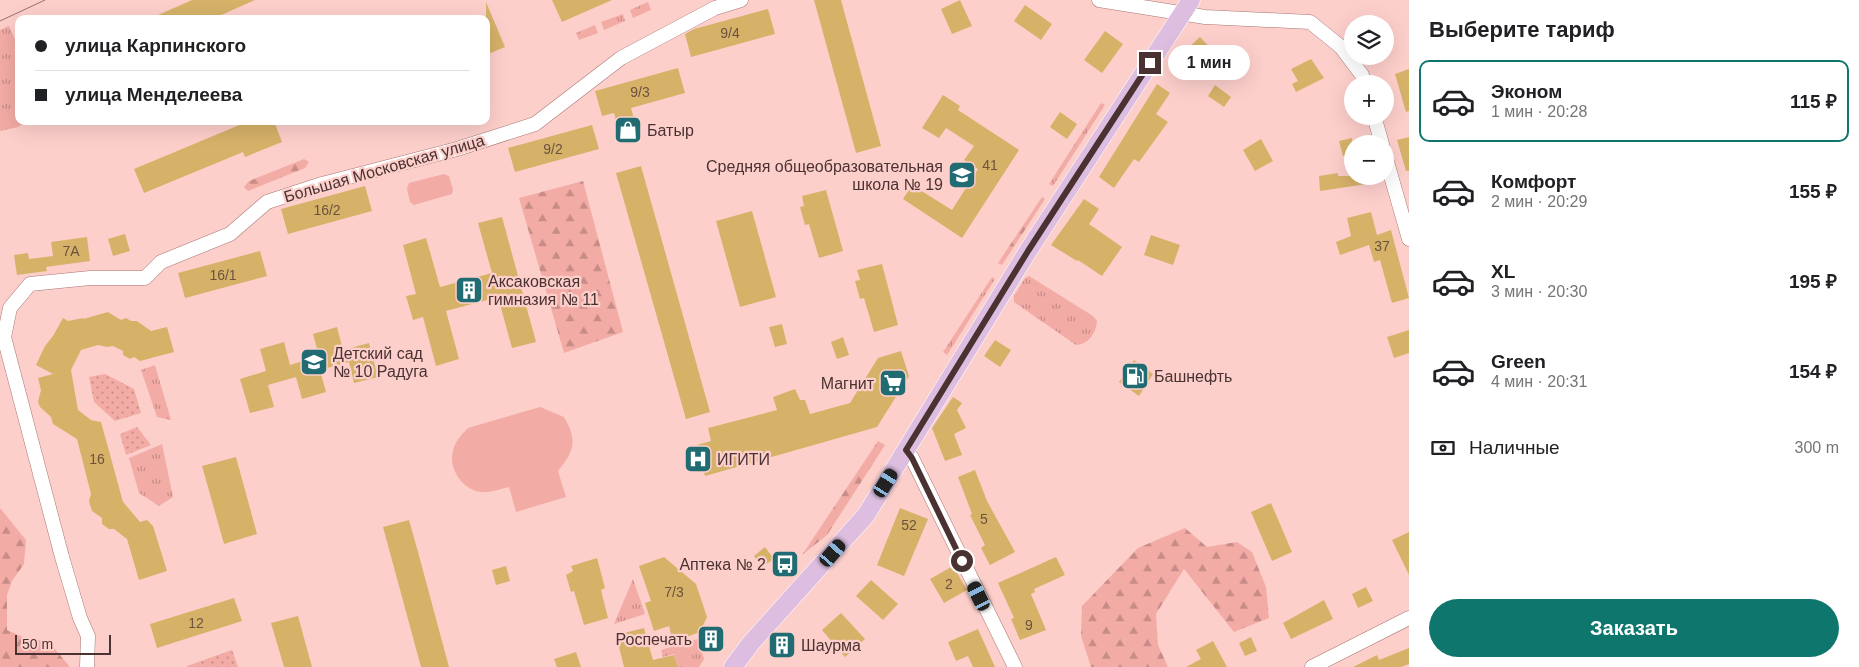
<!DOCTYPE html>
<html lang="ru">
<head>
<meta charset="utf-8">
<style>
  :root { --surface:#fff; --page:#f6f6f6; --text:#202124; --muted:#757577; --line:#e0e0e0; --accent:#0f766e }
  body { margin:0; font-family:Arial,sans-serif; background:var(--page); color:var(--text); height:100vh; display:flex; flex-direction:column; font-size:19px; white-space:nowrap }
  * { box-sizing:border-box; margin:0 }
  p { font-size:16px; color:var(--muted) }
  .icon { flex:none; width:28px; height:28px; fill:none; stroke:currentColor; stroke-width:2; stroke-linecap:round; stroke-linejoin:round }
  .map { position:relative; flex:1; overflow:hidden }
  .drawer { display:flex; flex-direction:column; background:var(--surface); width:450px }
  .drawer>* { flex:none }
  .banner { position:absolute; left:15px; top:15px; width:475px; height:110px; border-radius:10px; box-shadow:0 5px 20px #0002; display:grid; align-content:center; height:110px; padding:0 20px; background:var(--surface) }
  .buttons { position:absolute; left:1344px; top:15px; display:grid; gap:10px }
  .buttons a { display:grid; place-items:center; width:50px; height:50px; border-radius:50%; background:var(--surface); box-shadow:0 5px 20px #0002; font-size:25px }
  .scale { position:absolute; left:15px; bottom:12px; width:96px; box-sizing:border-box; padding-left:5px; border:2px solid #493231; border-top:0; font-size:14px; line-height:18px; white-space:nowrap; color:#493231; -webkit-text-stroke:4px #fdcfcb; paint-order:stroke }
  .end { position:absolute; width:22px; height:22px; margin:-11px; border:6px solid #493231; background:#fff; box-shadow:0 0 0 2px #fff }
  .from { border-radius:50% }
  .bubble { position:absolute; height:35px; border-radius:18px; background:var(--surface); box-shadow:0 5px 20px #0002; font-size:16px; font-weight:800; line-height:35px; text-align:center }
  .car { position:absolute; width:15px; height:30px; margin:-15px -8px; border-radius:6px; box-shadow:0 0 4px 1px #0007; background:linear-gradient(#222 24%,#8ab4d8 0 40%,#222 0 76%,#8ab4d8 0 86%,#222 0) }
  .banner b { display:flex; align-items:center; gap:18px; height:48px; font-size:19px }
  .banner b+b { border-top:1px solid var(--line) }
  .banner i { width:12px; height:12px; background:var(--text) }
  ul { padding:0; list-style:none }
  li { display:flex; align-items:center; gap:15px; height:82px; margin:0 10px 8px; padding:0 10px; border:2px solid transparent; border-radius:10px }
  li div { flex:1 }
  li b { display:block; font-size:19px }
  li em { font-style:normal; font-weight:800 }
  li.on { border-color:var(--accent) }
  li>.icon { width:45px; height:45px; stroke-width:1.5 }
  h2 { padding:0 20px; font-size:22px; line-height:60px }
  .pay { display:flex; align-items:center; gap:12px; height:55px; padding:0 20px; font-size:19px }
  .pay p { margin-inline-start:auto }
  .cta { display:flex; gap:10px; margin-top:auto; padding:10px 20px }
  .cta a { flex:1; height:58px; border-radius:30px; background:var(--accent); color:#fff; font-size:20px; font-weight:800; line-height:58px; text-align:center }
  main { display:flex; flex:1; min-height:0 }
  .map>svg:first-child { display:block }
  .grass { fill:url(#grass-tufts) }
  .forest { fill:url(#forest-firs) }
  .park { fill:url(#park-dots) }
  .pitch { fill:#f3aba5 }
  .building { fill:#d6b269 }
  .lines { fill:none; stroke-linecap:round; stroke-linejoin:round }
  .minor-casing { stroke:#a97671; stroke-width:15 }
  .major-casing { stroke:#fff; stroke-width:19 }
  .minor { stroke:#fff; stroke-width:14 }
  .major { stroke:#debee0; stroke-width:18 }
  .tram { stroke:#937270; stroke-width:1 }
  .route { stroke:#493231; stroke-width:6 }
  .labels { text-anchor:middle; stroke-width:4.5; stroke-linejoin:round; paint-order:stroke }
  .number-label { font-size:14px; fill:#6c523f }
  .poi-label { font-size:16px; fill:#493231; stroke:#fdcfcb; text-anchor:start }
  .street-label { font-size:16px; fill:#493231; stroke:#fdcfcb }
</style>
</head>
<body>
<main>
<div class="map">
<svg width="1409" height="667" viewBox="0 0 1409 667">
  <defs>
    <pattern id="grass-tufts" width="24" height="20" patternUnits="userSpaceOnUse" patternTransform="scale(1.25)"><rect width="24" height="20" fill="#f3aba5"/><path d="M3 7l-1-3M5 7V3M7 7l1-3M15 17l-1-3M17 17v-4M19 17l1-3" fill="none" stroke="#c78c87"/></pattern>
    <pattern id="forest-firs" width="22" height="20" patternUnits="userSpaceOnUse" patternTransform="scale(1.25)"><rect width="22" height="20" fill="#f3aba5"/><path d="M5 1l3.5 6h-7zM16 11l3.5 6h-7z" fill="#c78c87"/></pattern>
    <pattern id="park-dots" width="8" height="8" patternUnits="userSpaceOnUse" patternTransform="scale(1.25)"><rect width="8" height="8" fill="#f3aba5"/><path d="M2 2h.1M6 6h.1" fill="none" stroke="#c78c87" stroke-width="1.8" stroke-linecap="round"/></pattern>
  </defs>
  <rect width="100%" height="100%" fill="#fdcfcb"/>
  <path class="grass" d="M 648,2 L 651,10 L 633,18 L 630,10 Z
    M 623,14 L 625,21 L 604,30 L 601,22 Z
    M 595,25 L 598,33 L 579,40 L 576,33 Z
    M 9,26 L 19,48 L 19,121 L 27,121 L 18,127 L 0,131 L 0,30 Z
    M 1101,103 L 1105,105 L 1053,186 L 1049,184 Z
    M 1029,276 L 1093,316 L 1097,321 C 1096,333 1089,344 1076,345 L 1014,302 L 1014,296 L 1025,278 Z
    M 992,277 L 995,279 L 947,355 L 943,352 Z
    M 155,365 L 171,420 L 157,417 L 141,370 Z
    M 162,444 L 173,497 L 159,506 L 139,493 L 129,458 Z
    M 633,579 L 645,614 L 614,624 Z
    M 698,639 L 704,659 L 699,667 L 678,667 L 674,654 L 663,657 L 661,650 Z"/>
  <path class="forest" d="M 304,159 L 309,162 L 305,168 L 248,191 L 244,187 L 249,181 Z
    M 583,181 L 623,332 L 564,353 L 519,198 Z
    M 1042,197 L 1045,199 L 1002,265 L 998,263 Z
    M 878,441 L 885,445 L 827,535 L 802,555 Z
    M 0,508 L 26,540 L 24,564 L 12,581 L 7,595 L 7,630 L 23,637 L 49,642 L 70,667 L 0,667 Z
    M 1185,528 L 1207,547 L 1237,542 L 1252,552 L 1266,587 L 1269,618 L 1234,632 L 1184,569 L 1156,614 L 1158,645 L 1168,667 L 1091,667 L 1081,636 L 1082,606 L 1138,548 Z"/>
  <path class="park" d="M 105,374 L 134,389 L 141,413 L 115,421 L 94,402 L 89,377 Z
    M 137,427 L 151,445 L 126,455 L 120,434 Z
    M 232,650 L 238,667 L 188,667 L 187,666 Z"/>
  <path class="pitch" d="M 444,174 L 449,176 L 453,190 L 452,194 L 414,205 L 410,202 L 407,189 L 409,183 Z
    M 540,407 L 564,417 C 578,441 574,451 558,471 L 566,497 L 516,512 L 509,487 C 500,489 490,493 481,492 C 463,490 448,469 453,451 C 455,441 462,434 468,428 Z"/>
  <path class="building" d="M 192,0 L 255,0 L 212,19 L 149,19 Z
    M 552,0 L 612,0 L 562,22 Z
    M 814,0 L 841,0 L 881,146 L 856,153 Z
    M 960,0 L 972,26 L 952,34 L 941,9 Z
    M 486,2 L 505,47 L 486,55 Z
    M 1025,5 L 1052,24 L 1041,40 L 1014,21 Z
    M 768,9 L 775,34 L 691,57 L 685,34 L 694,29 Z
    M 1105,31 L 1123,44 L 1102,73 L 1084,60 Z
    M 1200,37 L 1214,52 L 1200,65 L 1186,50 Z
    M 1311,59 L 1324,78 L 1296,92 L 1292,84 L 1298,81 L 1291,69 Z
    M 678,68 L 685,93 L 631,108 L 638,133 L 621,138 L 614,113 L 602,116 L 595,91 Z
    M 1409,69 L 1409,111 L 1406,112 L 1395,74 Z
    M 1157,84 L 1170,93 L 1156,114 L 1168,122 L 1139,162 L 1134,159 L 1114,188 L 1099,177 Z
    M 1215,85 L 1231,97 L 1224,107 L 1208,96 Z
    M 943,95 L 960,106 L 958,110 L 1019,150 L 962,238 L 903,199 L 912,185 L 952,210 L 978,169 L 964,160 L 974,146 L 946,128 L 939,138 L 922,128 Z
    M 1060,112 L 1077,124 L 1067,139 L 1050,127 Z
    M 249,121 L 274,121 L 282,142 L 245,157 L 243,152 L 144,193 L 134,169 Z
    M 592,125 L 599,149 L 515,172 L 508,148 Z
    M 1409,137 L 1409,171 L 1406,171 L 1397,140 Z
    M 1352,138 L 1352,154 L 1343,156 L 1339,141 Z
    M 1261,139 L 1273,161 L 1255,171 L 1243,150 Z
    M 641,166 L 710,412 L 686,419 L 616,173 Z
    M 1338,173 L 1338,176 L 1379,176 L 1380,182 L 1320,191 L 1319,176 Z
    M 365,186 L 372,211 L 288,234 L 281,209 Z
    M 826,190 L 843,251 L 819,258 L 809,224 L 805,225 L 800,207 L 804,206 L 802,196 Z
    M 1084,199 L 1099,209 L 1089,224 L 1122,247 L 1102,276 L 1078,260 L 1077,261 L 1051,245 Z
    M 752,211 L 776,297 L 740,307 L 716,221 Z
    M 1371,212 L 1377,235 L 1391,230 L 1409,298 L 1392,303 L 1380,260 L 1374,262 L 1369,245 L 1340,255 L 1336,242 L 1351,236 L 1347,218 Z
    M 502,217 L 536,342 L 512,348 L 498,297 L 446,311 L 459,359 L 436,366 L 423,317 L 413,320 L 406,296 L 416,294 L 403,245 L 426,238 L 440,287 L 492,273 L 478,223 Z
    M 125,234 L 130,251 L 113,256 L 108,239 Z
    M 1151,235 L 1180,245 L 1173,265 L 1144,255 Z
    M 87,237 L 90,261 L 46,267 L 47,271 L 17,275 L 14,255 L 28,253 L 29,259 L 53,256 L 51,242 Z
    M 260,251 L 267,276 L 185,298 L 178,273 Z
    M 882,264 L 898,325 L 874,332 L 864,298 L 860,299 L 855,281 L 860,280 L 857,270 Z
    M 108,312 L 121,320 L 126,318 L 131,321 L 137,321 L 151,331 L 167,327 L 174,352 L 140,361 L 134,357 L 130,359 L 123,355 L 123,351 L 113,346 L 107,347 L 98,345 L 81,350 L 71,370 L 78,410 L 91,420 L 101,422 L 123,502 L 140,522 L 147,520 L 153,526 L 167,571 L 139,580 L 127,539 L 114,529 L 109,529 L 102,524 L 102,518 L 92,511 L 89,501 L 91,494 L 77,439 L 53,424 L 51,417 L 40,407 L 38,402 L 41,390 L 38,378 L 53,374 L 36,365 L 45,346 L 53,336 L 63,318 L 68,321 L 83,318 L 83,319 Z
    M 782,324 L 787,344 L 775,347 L 769,327 Z
    M 337,327 L 343,350 L 369,343 L 378,377 L 354,383 L 349,362 L 320,370 L 326,392 L 302,399 L 296,377 L 268,385 L 274,407 L 250,413 L 240,379 L 266,371 L 260,349 L 284,342 L 290,365 L 319,356 L 313,334 Z
    M 1409,330 L 1409,353 L 1394,358 L 1387,337 Z
    M 843,337 L 849,355 L 837,359 L 831,342 Z
    M 995,340 L 1011,350 L 1000,367 L 984,356 Z
    M 901,351 L 909,376 L 877,427 L 705,476 L 697,445 L 711,441 L 708,428 L 777,410 L 773,397 L 795,389 L 800,400 L 805,400 L 810,414 L 850,403 L 878,358 Z
    M 1134,360 L 1153,374 L 1139,396 L 1119,382 Z
    M 953,397 L 962,403 L 957,410 L 966,428 L 954,434 L 962,455 L 945,461 L 932,428 Z
    M 236,457 L 257,534 L 224,544 L 202,466 Z
    M 975,470 L 987,501 L 1015,552 L 990,565 L 981,548 L 985,545 L 970,515 L 972,514 L 958,477 Z
    M 1271,503 L 1292,552 L 1272,561 L 1251,512 Z
    M 900,508 L 928,519 L 904,576 L 877,565 Z
    M 409,520 L 418,552 L 449,667 L 421,667 L 383,527 Z
    M 1409,532 L 1409,575 L 1392,540 Z
    M 765,547 L 774,559 L 762,567 L 754,556 Z
    M 664,557 L 696,584 L 707,617 L 700,632 L 673,642 L 669,626 L 654,631 L 645,603 L 651,601 L 639,566 Z
    M 1056,557 L 1065,575 L 1034,589 L 1035,592 L 1031,594 L 1046,630 L 1020,640 L 1011,619 L 1014,618 L 998,583 Z
    M 597,558 L 605,588 L 601,590 L 608,618 L 584,625 L 574,591 L 571,592 L 566,575 L 573,571 L 571,566 Z
    M 506,566 L 510,581 L 496,585 L 492,570 Z
    M 953,566 L 967,590 L 944,603 L 930,579 Z
    M 871,580 L 898,604 L 883,620 L 856,596 Z
    M 1366,587 L 1373,601 L 1358,608 L 1352,594 Z
    M 234,598 L 242,621 L 157,648 L 150,624 Z
    M 1324,600 L 1333,619 L 1291,639 L 1283,623 Z
    M 841,613 L 865,639 L 845,657 L 822,630 Z
    M 298,616 L 312,667 L 284,667 L 271,623 Z
    M 644,628 L 653,660 L 674,655 L 678,667 L 624,667 L 616,635 Z
    M 978,629 L 995,667 L 973,667 L 968,656 L 956,661 L 948,642 Z
    M 788,632 L 796,641 L 775,658 L 768,649 Z
    M 1251,637 L 1257,651 L 1245,656 L 1239,643 Z
    M 1213,641 L 1227,667 L 1186,667 L 1201,659 L 1196,650 Z
    M 1409,648 L 1409,664 L 1401,667 L 1353,667 L 1377,655 L 1379,660 Z
    M 576,652 L 581,667 L 557,667 L 554,659 Z"/>
  <g class="lines">
    <g class="minor-casing">
      <path id="minor" d="M 1099,0 L 1205,17 L 1310,22 L 1341,47 L 1362,75 L 1364,84
        M 1374,116 L 1382,144
        M 1385,155 L 1409,239
        M 906,450 L 912,458 L 1015,667
        M 87,667 L 88,636 L 80,618 L 62,557 L 4,337 L 10,308 L 30,284 L 90,278 L 145,278 L 161,262 L 230,234 L 267,202 L 322,184 L 457,149 L 535,124 L 621,58 L 715,8 L 741,0
        M 1312,667 L 1409,618"/>
    </g>
    <g class="major-casing">
      <path id="major" d="M 733,667 L 751,643 L 866,515 L 1028,251 L 1191,0"/>
    </g>
    <use href="#minor" class="minor"/>
    <use href="#major" class="major"/>
    <path class="tram" d="M 0,21 L 45,0"/>
  </g>
  <g class="lines">
    <path class="route" d="M 962,561 L 912,458 L 906,450 L 1028,251 L 1150,63"/>
  </g>
  <defs>
    <g id="shop-square" transform="scale(1.4375)"><rect x="-9" y="-9" width="18" height="18" rx="4" fill="#216c73" stroke="#fdcfcb"/><path d="M-5-2.5h2.3a2.7 3.5 0 0 1 5.4 0H5L5.5 6h-11ZM-1.5-2.5h3a1.5 2.3 0 0 0-3 0Z" fill="#fff"/></g>
    <g id="school-square" transform="scale(1.4375)"><rect x="-9" y="-9" width="18" height="18" rx="4" fill="#216c73" stroke="#fdcfcb"/><path d="M0-5L7-2L0 1L-7-2ZM-4 1L0 2.5L4 1V4Q0 6-4 4Z" fill="#fff"/></g>
    <g id="building-square" transform="scale(1.4375)"><rect x="-9" y="-9" width="18" height="18" rx="4" fill="#216c73" stroke="#fdcfcb"/><path d="M-4-6H4V6H1V3H-1V6H-4ZM-2.5-4.3h1.7v1.8h-1.7ZM.8-4.3h1.7v1.8H.8ZM-2.5-1h1.7V.8h-1.7ZM.8-1h1.7V.8H.8Z" fill="#fff"/></g>
    <g id="fuel-square" transform="scale(1.4375)"><rect x="-9" y="-9" width="18" height="18" rx="4" fill="#216c73" stroke="#fdcfcb"/><path d="M-5.5-6h7V0h2V4h1.3V-2.5L3-4.5l.8-.8L6-3V5H2.5V1h-1V6h-7ZM-4.2-4.7v3.2H.2V-4.7Z" fill="#fff"/></g>
    <g id="supermarket-square" transform="scale(1.4375)"><rect x="-9" y="-9" width="18" height="18" rx="4" fill="#216c73" stroke="#fdcfcb"/><path d="M-6-5.5h2.5l.6 2H6L4.5 2H-2.5L-4.4-4H-6ZM-1.5 3.2a1.3 1.3 0 1 0 .1 0ZM3 3.2a1.3 1.3 0 1 0 .1 0Z" fill="#fff"/></g>
    <g id="hospital-square" transform="scale(1.4375)"><rect x="-9" y="-9" width="18" height="18" rx="4" fill="#216c73" stroke="#fdcfcb"/><path d="M-5-5h3v3.5h4V-5h3V5h-3V1.5h-4V5h-3Z" fill="#fff"/></g>
    <g id="bus-square" transform="scale(1.4375)"><rect x="-9" y="-9" width="18" height="18" rx="4" fill="#216c73" stroke="#fdcfcb"/><path d="M-5-6H5V4H4V6H2V4H-2V6H-4V4H-5ZM-3.5-4V0h7V-4ZM-3.5 1.2v1.5H-2V1.2ZM2 1.2v1.5H3.5V1.2Z" fill="#fff"/></g>
  </defs>
  <g fill-rule="evenodd">
    <use href="#shop-square" x="628" y="130"/>
    <use href="#school-square" x="962" y="175"/>
    <use href="#building-square" x="469" y="290"/>
    <use href="#school-square" x="314" y="362"/>
    <use href="#fuel-square" x="1135" y="376"/>
    <use href="#supermarket-square" x="893" y="383"/>
    <use href="#hospital-square" x="698" y="459"/>
    <use href="#bus-square" x="785" y="564"/>
    <use href="#building-square" x="711" y="639"/>
    <use href="#building-square" x="782" y="645"/>
  </g>
  <g class="labels">
    <g class="number-label">
      <text x="730" y="38">9/4</text>
      <text x="640" y="97">9/3</text>
      <text x="553" y="154">9/2</text>
      <text x="990" y="170">41</text>
      <text x="327" y="215">16/2</text>
      <text x="1382" y="251">37</text>
      <text x="71" y="256">7А</text>
      <text x="223" y="280">16/1</text>
      <text x="97" y="464">16</text>
      <text x="984" y="524">5</text>
      <text x="909" y="530">52</text>
      <text x="949" y="589">2</text>
      <text x="674" y="597">7/3</text>
      <text x="196" y="628">12</text>
      <text x="1029" y="630">9</text>
    </g>
    <g class="poi-label">
      <text x="647" y="136">Батыр</text>
      <text x="943" y="172" text-anchor="end">Средняя общеобразовательная<tspan x="943" dy="18">школа № 19</tspan></text>
      <text x="488" y="287">Аксаковская<tspan x="488" dy="18">гимназия № 11</tspan></text>
      <text x="333" y="359">Детский сад<tspan x="333" dy="18">№ 10 Радуга</tspan></text>
      <text x="1154" y="382">Башнефть</text>
      <text x="874" y="389" text-anchor="end">Магнит</text>
      <text x="717" y="465">ИГИТИ</text>
      <text x="766" y="570" text-anchor="end">Аптека № 2</text>
      <text x="692" y="645" text-anchor="end">Роспечать</text>
      <text x="801" y="651">Шаурма</text>
    </g>
    <g class="street-label">
      <text transform="translate(384 168) rotate(-16)" y="6">Большая Московская улица</text>
    </g>
  </g>
</svg>
<div class="buttons">
<a><svg class="icon" aria-label="layers" viewBox="0 0 24 24"><path d="M12 4l9 5-9 5-9-5zM3 14l9 5 9-5"/></svg></a>
<a>+</a>
<a>−</a>
</div>
<div class="scale">50 m</div>
<i class="end from" style="left:962px;top:561px"></i>
<i class="end" style="left:1150px;top:63px"></i>
<div class="bubble" style="left:1168px;top:45px;width:82px">1 мин</div>
<i class="car" style="left:886px;top:483px;rotate:32deg"></i>
<i class="car" style="left:833px;top:553px;rotate:41deg"></i>
<i class="car" style="left:979px;top:596px;rotate:334deg"></i>
<div class="banner">
<b><i class="from"></i>улица Карпинского</b>
<b><i></i>улица Менделеева</b>
</div>
</div>
<section class="drawer">
<h2>Выберите тариф</h2>
<ul>
<li class="on"><svg class="icon" aria-label="car" viewBox="0 0 24 24"><path d="M5 17H2v-5l4-1 3-4h7l3 4 3 1v5h-3M9 17h6M6 11h13"/><circle cx="7" cy="17" r="2"/><circle cx="17" cy="17" r="2"/></svg><div><b>Эконом</b><p>1 мин · 20:28</p></div><em>115 ₽</em></li>
<li><svg class="icon" aria-label="car" viewBox="0 0 24 24"><path d="M5 17H2v-5l4-1 3-4h7l3 4 3 1v5h-3M9 17h6M6 11h13"/><circle cx="7" cy="17" r="2"/><circle cx="17" cy="17" r="2"/></svg><div><b>Комфорт</b><p>2 мин · 20:29</p></div><em>155 ₽</em></li>
<li><svg class="icon" aria-label="car" viewBox="0 0 24 24"><path d="M5 17H2v-5l4-1 3-4h7l3 4 3 1v5h-3M9 17h6M6 11h13"/><circle cx="7" cy="17" r="2"/><circle cx="17" cy="17" r="2"/></svg><div><b>XL</b><p>3 мин · 20:30</p></div><em>195 ₽</em></li>
<li><svg class="icon" aria-label="car" viewBox="0 0 24 24"><path d="M5 17H2v-5l4-1 3-4h7l3 4 3 1v5h-3M9 17h6M6 11h13"/><circle cx="7" cy="17" r="2"/><circle cx="17" cy="17" r="2"/></svg><div><b>Green</b><p>4 мин · 20:31</p></div><em>154 ₽</em></li>
</ul>
<div class="pay"><svg class="icon" aria-label="cash" viewBox="0 0 24 24"><path d="M3 7h18v10H3z"/><circle cx="12" cy="12" r="2"/></svg>Наличные<p>300 m</p></div>
<div class="cta"><a>Заказать</a></div>
</section>
</main>
</body>
</html>
